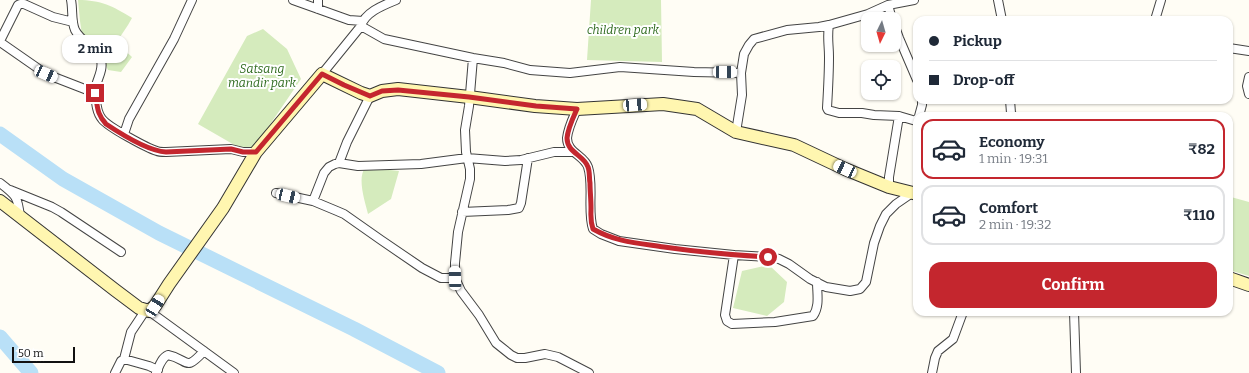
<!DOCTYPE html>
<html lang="en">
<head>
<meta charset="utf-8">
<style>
  :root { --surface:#fff; --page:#f2f2f3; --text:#1f2937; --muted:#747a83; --line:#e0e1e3; --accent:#c4262e }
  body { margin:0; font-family:Bitter,serif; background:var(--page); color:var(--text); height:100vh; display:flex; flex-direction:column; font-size:15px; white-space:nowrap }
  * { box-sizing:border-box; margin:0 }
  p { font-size:13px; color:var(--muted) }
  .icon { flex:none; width:22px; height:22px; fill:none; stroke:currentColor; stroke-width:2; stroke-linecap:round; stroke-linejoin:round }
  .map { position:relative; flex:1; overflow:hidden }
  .panel { position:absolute; left:913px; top:112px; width:320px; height:204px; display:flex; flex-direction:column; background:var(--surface); border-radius:12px; box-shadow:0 1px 3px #0004 }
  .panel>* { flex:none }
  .top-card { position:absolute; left:913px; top:16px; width:320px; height:88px; border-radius:12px; box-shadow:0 1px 3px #0004; display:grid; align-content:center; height:88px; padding:0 16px; background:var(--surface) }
  .needle { width:26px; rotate:185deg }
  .tools { position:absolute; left:861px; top:12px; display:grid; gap:8px }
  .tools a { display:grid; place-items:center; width:40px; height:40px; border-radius:8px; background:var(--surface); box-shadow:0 1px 3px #0004; font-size:20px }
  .scale { position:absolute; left:12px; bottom:10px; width:63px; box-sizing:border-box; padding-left:4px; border:2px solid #111; border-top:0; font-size:11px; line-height:14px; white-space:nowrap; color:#111; -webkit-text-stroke:3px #fff; paint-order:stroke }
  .end { position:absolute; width:18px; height:18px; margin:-9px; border:5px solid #c4262e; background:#fff; box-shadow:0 0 0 2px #fff }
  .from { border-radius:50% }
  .bubble { position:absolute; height:28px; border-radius:12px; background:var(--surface); box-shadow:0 1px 3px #0004; font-size:13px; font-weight:700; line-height:28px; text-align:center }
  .car { position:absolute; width:12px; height:24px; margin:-12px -6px; border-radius:5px; box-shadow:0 0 3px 1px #0007; background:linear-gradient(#fff 24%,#345 0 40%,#fff 0 76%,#345 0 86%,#fff 0) }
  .top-card b { display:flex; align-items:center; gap:14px; height:38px; font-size:15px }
  .top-card b+b { border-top:1px solid var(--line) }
  .top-card i { width:10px; height:10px; background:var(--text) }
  ul { padding:7px 0 0; list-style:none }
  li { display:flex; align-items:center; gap:12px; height:60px; margin:0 8px 6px; padding:0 8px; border:2px solid var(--line); border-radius:12px }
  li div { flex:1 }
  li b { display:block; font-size:15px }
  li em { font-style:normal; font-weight:700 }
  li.selected { border-color:var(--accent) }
  li>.icon { width:36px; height:36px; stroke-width:1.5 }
  .cta { display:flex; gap:8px; margin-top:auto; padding:8px 16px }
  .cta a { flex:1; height:46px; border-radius:12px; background:var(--accent); color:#fff; font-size:16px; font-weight:700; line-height:46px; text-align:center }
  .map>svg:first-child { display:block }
  .green { fill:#d5ebbd }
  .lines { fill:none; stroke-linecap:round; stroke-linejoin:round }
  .river { stroke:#b9e0f7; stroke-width:15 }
  .minor-casing { stroke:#444; stroke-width:10 }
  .secondary-casing { stroke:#333; stroke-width:14 }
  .minor { stroke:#fff; stroke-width:8 }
  .secondary { stroke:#fff6b0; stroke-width:12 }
  .route { stroke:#c4262e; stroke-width:5 }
  .labels { text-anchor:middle; stroke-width:4; stroke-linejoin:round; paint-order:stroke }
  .park-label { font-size:12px; font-style:italic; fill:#2f6b1f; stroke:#fff }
</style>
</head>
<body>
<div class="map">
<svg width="1249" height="373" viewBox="0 0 1249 373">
  <rect width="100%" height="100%" fill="#fffdf5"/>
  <path class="green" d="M 78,0 C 101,0 113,6 132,18 L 128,25 L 118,40 L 120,46 L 132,57 L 121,72 L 108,70 L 101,55 L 82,35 L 80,21 Z
    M 591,0 L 661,0 L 662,62 L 587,60 Z
    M 263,29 L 287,49 L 301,79 L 250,154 L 198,124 L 247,36 Z
    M 365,168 L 381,169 L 399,171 L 391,199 L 368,214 C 365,202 357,178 365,168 Z
    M 1231,197 L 1249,202 L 1249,276 L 1229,270 L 1229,198 Z
    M 769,265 L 787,282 L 784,302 L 767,316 L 733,308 L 742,271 Z"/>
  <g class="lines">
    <path class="river" d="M 0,134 L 63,179 L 159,233 L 354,329 L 438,373
      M 0,337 L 31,373"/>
    <g class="minor-casing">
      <path id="minor" d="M 71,0 C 73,9 71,21 75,30 C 81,42 98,49 101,60 C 104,72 95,81 95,92 C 96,101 96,112 102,119 C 108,127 147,148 157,151 C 159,152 163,152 166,152 L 231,149 L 243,152 L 256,152
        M 293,0 L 349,20 L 363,21
        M 318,0 L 318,9
        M 998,0 L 1002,20
        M 888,5 L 892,19
        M 1155,20 L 1161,0
        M 894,24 L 899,38 L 917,80
        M 829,25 C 827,37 829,45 829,57 C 829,74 828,91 827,108 L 828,110 L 839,113 L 862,113 L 874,115 L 899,116
        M 361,26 L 384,39 L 473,58 L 504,63 L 530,70 L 570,73 L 620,67 L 694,72 L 741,73
        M 0,41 L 18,5 L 20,4 L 24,4 L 53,17 L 73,22
        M 0,42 L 46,74 L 95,93
        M 1229,48 L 1249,51
        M 473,58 L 469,106 L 465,130 L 466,152 L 470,169 L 470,179 L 458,232 L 455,263 L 455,278 L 461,291 L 479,315 L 496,343 L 511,355 L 517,358 L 525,358 L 545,354 L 558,357 L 589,373
        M 322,74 L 361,26 C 365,12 384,5 396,0
        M 1249,77 L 1247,86 L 1249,94
        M 1010,100 L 1011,113 L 1013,116
        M 577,109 C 573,118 568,128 567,138 C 567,153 584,155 588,167 C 594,185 587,211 593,229 L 601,234 L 619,241 L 675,249 L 734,255 L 768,257 L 779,259 L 789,264 L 810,279 L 826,287 L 850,291 L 860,289 L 866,282 L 874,243 L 880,226 L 886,214 L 896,204 L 912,193
        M 919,116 L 922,105 L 922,100
        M 736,132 L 742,95 L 741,73 L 744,54 L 749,45 L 754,39 L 787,30 L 819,27 L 829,25 L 868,14 L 888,5 L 914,0
        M 124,134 L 129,119 L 174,39 L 192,0
        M 339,163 L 347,142 L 370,96
        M 0,183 C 16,195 18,197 20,217
        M 889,187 L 889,177 L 899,116 L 916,121 L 917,119
        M 10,190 L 52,207 L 61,212 L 121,252
        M 276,193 L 313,201 L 337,211 L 344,214 L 381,240 L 422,268 L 441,278 L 455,278
        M 313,201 L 324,173 L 329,167 L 335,164 L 339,163 L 358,166 L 421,164 L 467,158 L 505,161 L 521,160 L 554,152 L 573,152
        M 462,212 L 508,210 L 519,208 L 521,203 L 528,158
        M 734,255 L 725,315 L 727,321 L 732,324 L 775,322 L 813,316 C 820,306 817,294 817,282
        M 149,311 L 234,373
        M 1074,312 L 1076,373
        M 124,359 L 131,332 L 145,311
        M 115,373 L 121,361 L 124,359 L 149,366 L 158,370
        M 156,373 C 159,367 161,358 168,355 C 189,359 184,373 204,351
        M 932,373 L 935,358 L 938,351 L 953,339 L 963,312"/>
    </g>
    <g class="secondary-casing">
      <path id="secondary" d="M 0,201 L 115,290 L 139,308 L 149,311 L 155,306 L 169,284 L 223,208 L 256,152 L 322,74 L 328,77 L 361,93 L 370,96 L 382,91 L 398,89 L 469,97 L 535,106 L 577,109 L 663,104 L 697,109 L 736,132 L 794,145 L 845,169 L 889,187 L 917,194
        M 1229,278 L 1249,285"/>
    </g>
    <use href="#minor" class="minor"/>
    <use href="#secondary" class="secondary"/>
  </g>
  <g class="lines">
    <path class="route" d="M 95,93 C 98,106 96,113 106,124 C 121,134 148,151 166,152 L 231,149 L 243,152 L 256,152 L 322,74 L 344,85 L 370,96 L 382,91 L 398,90 L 469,97 L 536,106 L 577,109 C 573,118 568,128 567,138 C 567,153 584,155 588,167 C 590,172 589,178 590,183 C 590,191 591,199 591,208 C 591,216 590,220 593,229 C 616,242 637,243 664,247 C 698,252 733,255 768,257"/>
  </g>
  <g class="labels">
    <g class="park-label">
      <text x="623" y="34">children park</text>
      <text x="262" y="73">Satsang<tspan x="262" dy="14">mandir park</tspan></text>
    </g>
  </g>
</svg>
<div class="tools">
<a><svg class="needle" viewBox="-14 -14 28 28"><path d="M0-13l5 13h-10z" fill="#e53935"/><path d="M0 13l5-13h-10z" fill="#747a83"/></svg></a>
<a><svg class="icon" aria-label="locate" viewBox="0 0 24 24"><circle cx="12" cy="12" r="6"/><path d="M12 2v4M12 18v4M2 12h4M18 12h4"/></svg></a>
</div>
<div class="scale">50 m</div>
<i class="end from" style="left:768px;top:257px"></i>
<i class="end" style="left:95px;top:93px"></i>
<div class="bubble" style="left:62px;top:35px;width:66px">2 min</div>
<i class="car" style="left:725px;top:72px;rotate:91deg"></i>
<i class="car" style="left:46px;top:74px;rotate:114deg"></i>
<i class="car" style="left:635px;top:105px;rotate:86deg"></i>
<i class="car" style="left:845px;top:169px;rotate:295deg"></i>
<i class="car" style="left:288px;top:196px;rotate:103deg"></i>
<i class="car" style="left:455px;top:278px;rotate:359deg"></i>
<i class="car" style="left:155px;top:306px;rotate:32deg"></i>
<div class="top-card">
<b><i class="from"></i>Pickup</b>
<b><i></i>Drop-off</b>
</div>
<section class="panel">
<ul>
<li class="selected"><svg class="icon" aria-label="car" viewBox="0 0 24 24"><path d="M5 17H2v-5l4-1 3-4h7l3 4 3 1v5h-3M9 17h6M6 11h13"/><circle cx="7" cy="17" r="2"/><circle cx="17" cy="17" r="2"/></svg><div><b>Economy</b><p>1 min · 19:31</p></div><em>₹82</em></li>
<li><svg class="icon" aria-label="car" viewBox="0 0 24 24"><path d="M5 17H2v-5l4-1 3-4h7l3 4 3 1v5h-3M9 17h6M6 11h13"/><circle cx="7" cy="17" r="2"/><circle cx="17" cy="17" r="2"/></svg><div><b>Comfort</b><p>2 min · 19:32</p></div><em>₹110</em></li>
</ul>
<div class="cta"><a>Confirm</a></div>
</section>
</div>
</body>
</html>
